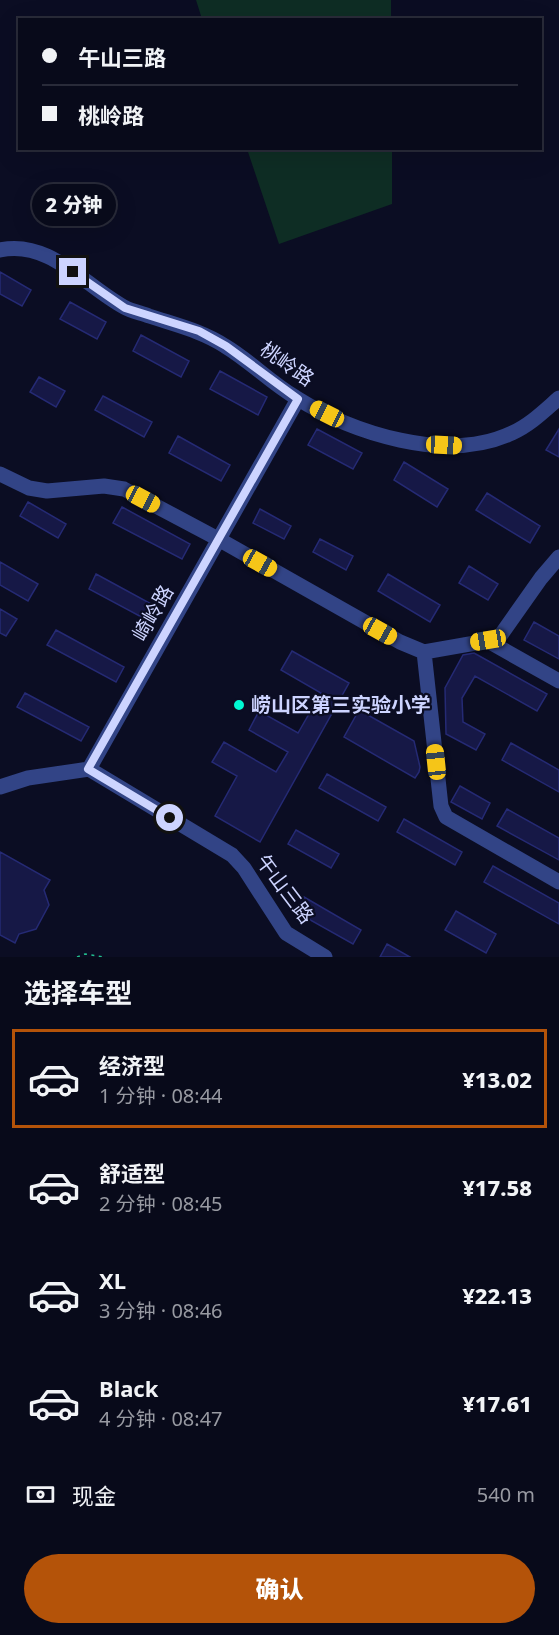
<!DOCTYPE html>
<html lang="zh">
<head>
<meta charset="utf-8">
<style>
  :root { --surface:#080a1a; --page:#111323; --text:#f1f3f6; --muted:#989aa2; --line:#292b39; --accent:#b45309 }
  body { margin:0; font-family:"Noto Sans","Noto Sans SC",sans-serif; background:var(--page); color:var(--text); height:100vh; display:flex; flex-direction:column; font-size:22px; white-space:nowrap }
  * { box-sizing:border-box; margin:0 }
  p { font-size:20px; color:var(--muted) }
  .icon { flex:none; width:33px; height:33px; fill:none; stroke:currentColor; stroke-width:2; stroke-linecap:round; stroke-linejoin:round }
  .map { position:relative; height:957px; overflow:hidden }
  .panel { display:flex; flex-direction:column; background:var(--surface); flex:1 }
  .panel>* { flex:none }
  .hud { position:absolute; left:18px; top:18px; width:524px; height:132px; border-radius:0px; box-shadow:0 6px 24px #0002,0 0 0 2px var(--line); display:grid; align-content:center; height:132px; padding:0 24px; background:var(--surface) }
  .end { position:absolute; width:27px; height:27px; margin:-14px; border:8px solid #cdd4ff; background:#111; box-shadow:0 0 0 3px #111 }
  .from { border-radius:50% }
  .bubble { position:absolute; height:42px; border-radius:21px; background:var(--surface); box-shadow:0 6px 24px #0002,0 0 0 2px var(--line); font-size:20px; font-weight:800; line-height:42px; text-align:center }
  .car { position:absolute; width:18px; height:36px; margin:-18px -9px; border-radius:8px; box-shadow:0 0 4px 2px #0007; background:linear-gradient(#f5c518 24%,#345 0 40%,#f5c518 0 76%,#345 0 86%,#f5c518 0) }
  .hud b { display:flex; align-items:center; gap:21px; height:57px; font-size:22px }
  .hud b+b { border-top:2px solid var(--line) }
  .hud i { width:15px; height:15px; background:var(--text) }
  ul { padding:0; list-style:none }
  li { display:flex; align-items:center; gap:18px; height:99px; margin:0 12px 9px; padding:0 12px; border:3px solid transparent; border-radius:0px }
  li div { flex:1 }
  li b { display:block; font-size:22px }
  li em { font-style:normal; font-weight:800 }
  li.selected { border-color:var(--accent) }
  li>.icon { width:54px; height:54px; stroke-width:1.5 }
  h2 { padding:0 24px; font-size:27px; line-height:72px }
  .pay { display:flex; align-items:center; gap:15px; height:66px; padding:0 24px; font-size:22px }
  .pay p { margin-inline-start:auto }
  .action { display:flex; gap:12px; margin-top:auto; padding:12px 24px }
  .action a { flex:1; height:69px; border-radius:36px; background:var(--accent); color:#fff; font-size:24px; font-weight:800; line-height:69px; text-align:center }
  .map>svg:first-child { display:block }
  .green { fill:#0e2d24 }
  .building { fill:#161846; stroke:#252a74; stroke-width:1.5 }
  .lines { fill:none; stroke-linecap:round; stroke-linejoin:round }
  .path { stroke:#22be8e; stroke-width:1.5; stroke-dasharray:3 4.5; stroke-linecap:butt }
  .minor { stroke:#324486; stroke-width:15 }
  .route { stroke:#cdd4ff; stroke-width:8 }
  .poi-dot { fill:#00f8d3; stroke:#0b0d23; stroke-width:2 }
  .labels { text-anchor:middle; stroke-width:4.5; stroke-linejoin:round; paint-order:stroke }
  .street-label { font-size:20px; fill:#cdd4ff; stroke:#0b0d23 }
  .poi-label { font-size:20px; font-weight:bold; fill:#cdd4ff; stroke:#0b0d23; text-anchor:start }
</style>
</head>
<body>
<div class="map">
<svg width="559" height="957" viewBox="0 0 559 957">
  <rect width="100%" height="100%" fill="#0b0d23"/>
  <path class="green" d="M 196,0 L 391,0 L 391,19 L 202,19 Z
    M 247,149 L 392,149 L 392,204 L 279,244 Z"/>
  <path class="building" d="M 0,272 L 31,290 L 22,306 L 0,294 Z
    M 70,302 L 106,322 L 97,339 L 60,319 Z
    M 141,335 L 189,361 L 181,377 L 133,351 Z
    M 220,371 L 267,397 L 258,415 L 210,389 Z
    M 39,377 L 65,391 L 56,407 L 30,392 Z
    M 103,396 L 152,422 L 144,437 L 95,410 Z
    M 317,429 L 362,453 L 353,469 L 308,445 Z
    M 559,429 L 559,457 L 546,450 Z
    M 178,436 L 230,465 L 221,481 L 169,453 Z
    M 404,462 L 448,489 L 437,507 L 394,480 Z
    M 487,493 L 540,526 L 530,543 L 476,510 Z
    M 28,502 L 66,524 L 58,538 L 20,516 Z
    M 122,507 L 190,544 L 182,559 L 113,523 Z
    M 260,509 L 291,526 L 284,539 L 253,523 Z
    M 320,539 L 353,556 L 346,570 L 313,552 Z
    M 0,562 L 38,584 L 28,601 L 0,585 Z
    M 469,566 L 498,584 L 488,600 L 459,583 Z
    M 96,574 L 155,606 L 147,620 L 89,589 Z
    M 388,574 L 440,605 L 430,622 L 378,591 Z
    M 0,609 L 17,619 L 6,636 L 0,633 Z
    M 534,622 L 559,636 L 559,659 L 524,640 Z
    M 56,630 L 124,667 L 116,682 L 47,645 Z
    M 292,651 L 349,683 L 260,842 L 215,816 L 237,776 L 212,762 L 224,742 L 276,772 L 288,752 L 249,730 L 259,711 L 298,733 L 321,693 L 281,670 Z
    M 474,653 L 547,694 L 537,711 L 475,676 L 462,698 L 463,722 L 485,734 L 476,750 L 446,734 L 445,688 L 463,655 Z
    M 25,693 L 89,727 L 81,741 L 17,707 Z
    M 359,710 L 414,741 L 420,767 L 419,772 L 415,778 L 344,737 Z
    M 511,743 L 559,770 L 559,792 L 502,760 Z
    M 327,774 L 386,807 L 378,821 L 319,788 Z
    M 460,786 L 490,803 L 482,819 L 451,802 Z
    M 507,809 L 559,838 L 559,860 L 497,826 Z
    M 404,819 L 462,852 L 455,865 L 397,832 Z
    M 296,830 L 339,854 L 331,868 L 288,844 Z
    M 0,852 L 50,880 L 44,890 L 49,905 L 36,929 L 19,934 L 15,943 L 0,935 Z
    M 493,866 L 559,903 L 559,924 L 484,882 Z
    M 304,897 L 361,930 L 353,944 L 296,912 Z
    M 456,911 L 496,934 L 486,953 L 445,930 Z
    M 387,944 L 410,957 L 380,957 Z"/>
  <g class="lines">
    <path class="path" d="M 77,957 L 85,954 L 104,957"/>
    <path class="minor" d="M 0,250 C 49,239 85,286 124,307 C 131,311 141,313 149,316 C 176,325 202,331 225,346 C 250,361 270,382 295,397 C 352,433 446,464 512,433 C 530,425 544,411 559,398
      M 0,474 L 29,488 L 47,491 L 104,486 L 124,489 L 220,540 L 400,642 L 424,652 L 498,639 L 541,578 L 559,557
      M 488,641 L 559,681
      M 424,652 L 441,806 L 446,817 L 559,882
      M 89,769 L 232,855 L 244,868 L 286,933 L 325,957
      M 0,787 L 28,778 L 89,769 L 298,399"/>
  </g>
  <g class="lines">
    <path class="route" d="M 73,272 L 125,308 L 199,331 L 226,346 L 298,399 L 88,769 L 170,818"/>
  </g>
  <circle class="poi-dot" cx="239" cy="705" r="6"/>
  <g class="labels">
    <g class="street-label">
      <text transform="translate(287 364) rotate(35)" y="7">桃岭路</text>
      <text transform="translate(153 613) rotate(-60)" y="7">崎岭路</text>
      <text transform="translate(285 889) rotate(53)" y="7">午山三路</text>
    </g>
    <g class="poi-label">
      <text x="251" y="712">崂山区第三实验小学</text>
    </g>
  </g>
</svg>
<i class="end from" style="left:170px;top:818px"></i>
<i class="end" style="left:73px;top:272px"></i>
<div class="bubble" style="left:32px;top:184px;width:84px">2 分钟</div>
<i class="car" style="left:327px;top:414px;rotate:297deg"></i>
<i class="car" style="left:444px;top:445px;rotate:93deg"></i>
<i class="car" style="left:143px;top:499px;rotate:118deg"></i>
<i class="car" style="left:260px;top:563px;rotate:119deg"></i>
<i class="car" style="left:380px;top:631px;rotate:119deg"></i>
<i class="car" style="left:488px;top:640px;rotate:260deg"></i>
<i class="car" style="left:436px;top:762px;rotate:354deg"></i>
<div class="hud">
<b><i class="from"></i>午山三路</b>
<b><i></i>桃岭路</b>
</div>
</div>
<section class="panel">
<h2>选择车型</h2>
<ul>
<li class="selected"><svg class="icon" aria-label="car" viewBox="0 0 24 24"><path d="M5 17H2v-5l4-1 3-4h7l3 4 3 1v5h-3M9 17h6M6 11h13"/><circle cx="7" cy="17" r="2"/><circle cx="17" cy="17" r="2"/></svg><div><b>经济型</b><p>1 分钟 · 08:44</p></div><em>¥13.02</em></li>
<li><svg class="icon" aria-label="car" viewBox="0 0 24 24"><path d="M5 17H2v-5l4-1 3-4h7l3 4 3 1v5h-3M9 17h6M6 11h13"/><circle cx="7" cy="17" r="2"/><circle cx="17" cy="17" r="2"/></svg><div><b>舒适型</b><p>2 分钟 · 08:45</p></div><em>¥17.58</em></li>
<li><svg class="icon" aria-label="car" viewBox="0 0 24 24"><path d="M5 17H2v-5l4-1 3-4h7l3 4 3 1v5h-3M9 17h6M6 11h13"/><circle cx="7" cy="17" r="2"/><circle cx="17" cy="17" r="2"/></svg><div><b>XL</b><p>3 分钟 · 08:46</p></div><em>¥22.13</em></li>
<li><svg class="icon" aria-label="car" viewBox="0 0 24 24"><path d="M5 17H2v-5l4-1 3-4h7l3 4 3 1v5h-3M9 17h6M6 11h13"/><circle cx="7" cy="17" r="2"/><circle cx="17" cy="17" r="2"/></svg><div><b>Black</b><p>4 分钟 · 08:47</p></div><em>¥17.61</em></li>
</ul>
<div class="pay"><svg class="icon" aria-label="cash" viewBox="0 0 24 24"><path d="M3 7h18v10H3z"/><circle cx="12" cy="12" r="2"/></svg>现金<p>540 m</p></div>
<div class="action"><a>确认</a></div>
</section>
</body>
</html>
